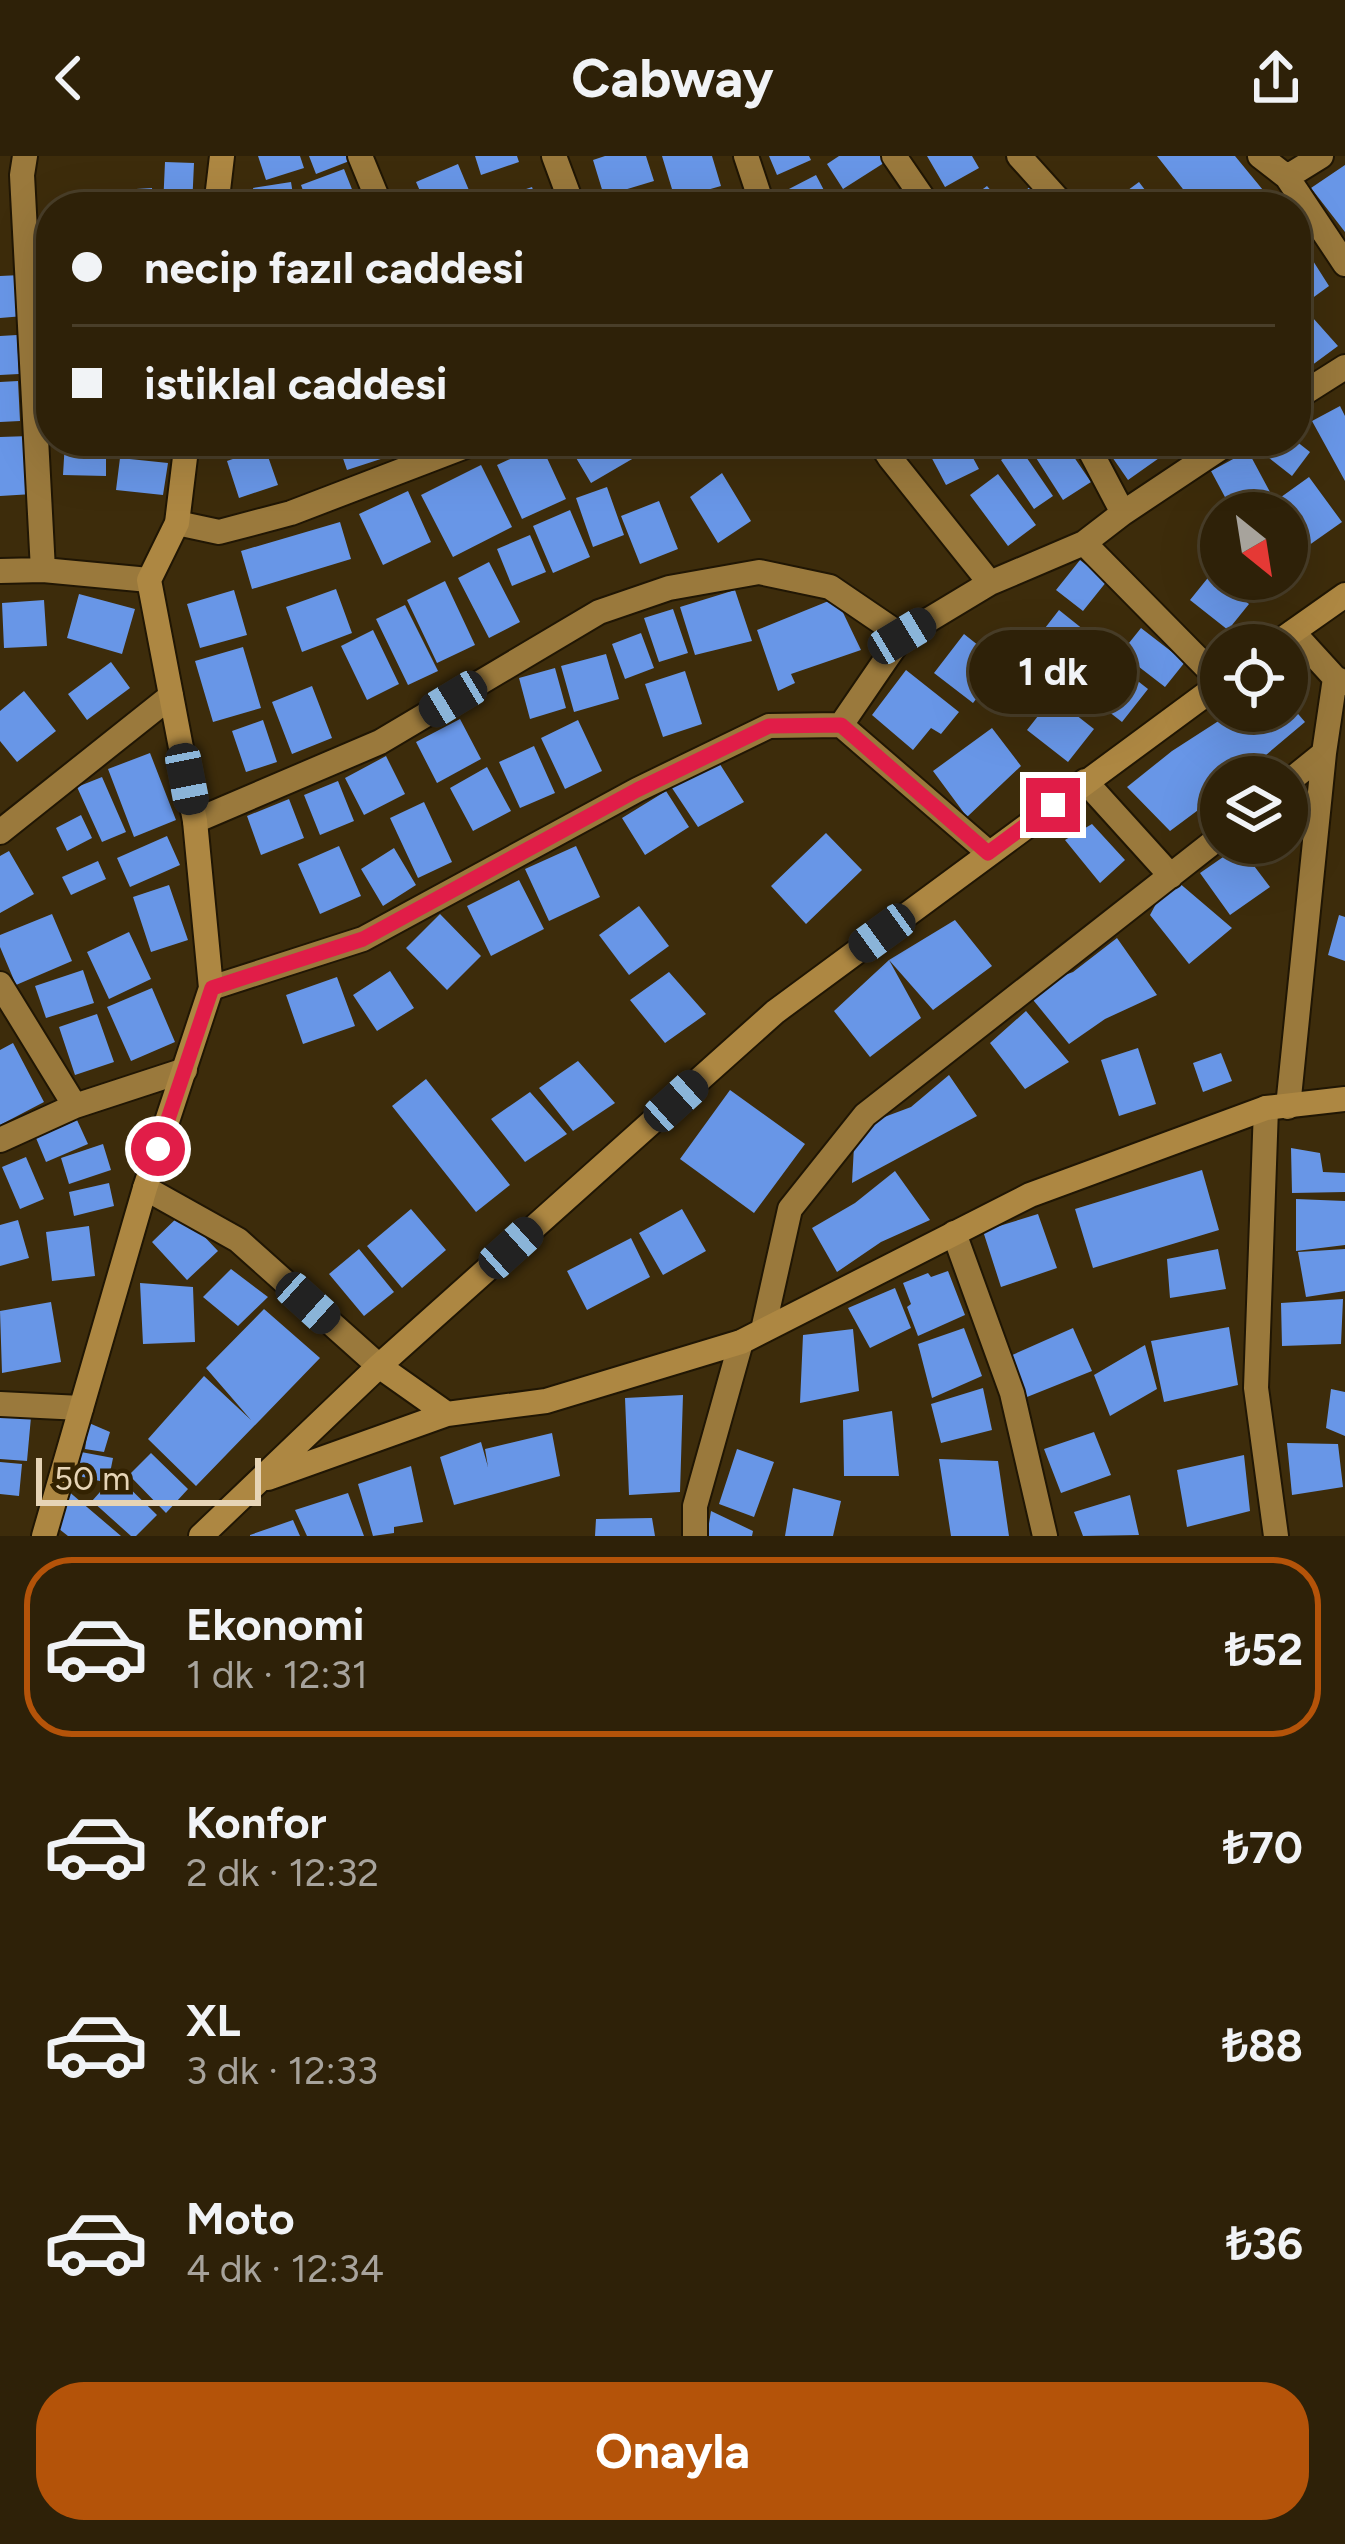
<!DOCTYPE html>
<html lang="tr">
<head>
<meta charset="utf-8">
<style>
  :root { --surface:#2e2108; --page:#362912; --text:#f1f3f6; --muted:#a7a39c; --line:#493e29; --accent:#b45309 }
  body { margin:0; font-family:Figtree,sans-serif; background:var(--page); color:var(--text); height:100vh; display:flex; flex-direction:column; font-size:45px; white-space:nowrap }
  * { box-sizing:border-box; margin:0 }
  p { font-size:39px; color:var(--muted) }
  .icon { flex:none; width:66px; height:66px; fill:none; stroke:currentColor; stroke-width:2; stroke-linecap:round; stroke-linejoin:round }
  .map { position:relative; height:1380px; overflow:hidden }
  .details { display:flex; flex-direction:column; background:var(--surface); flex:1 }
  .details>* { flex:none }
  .hud { position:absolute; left:36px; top:36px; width:1275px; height:264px; border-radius:48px; box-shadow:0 12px 48px #0002,0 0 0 3px var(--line); display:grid; align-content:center; height:264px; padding:0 36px; background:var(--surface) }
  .needle { width:78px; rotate:150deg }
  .buttons { position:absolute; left:1200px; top:336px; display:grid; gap:24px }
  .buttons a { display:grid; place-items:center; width:108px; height:108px; border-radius:50%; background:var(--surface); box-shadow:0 12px 48px #0002,0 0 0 3px var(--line); font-size:60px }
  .scale { position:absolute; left:36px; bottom:30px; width:225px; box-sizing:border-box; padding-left:12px; border:6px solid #e6d4b6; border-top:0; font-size:33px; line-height:42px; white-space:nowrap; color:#e6d4b6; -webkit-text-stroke:9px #332201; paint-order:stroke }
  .end { position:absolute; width:54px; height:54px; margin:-27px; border:15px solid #e11d48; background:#fff; box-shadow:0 0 0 6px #fff }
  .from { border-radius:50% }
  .bubble { position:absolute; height:84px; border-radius:42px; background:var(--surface); box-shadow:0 12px 48px #0002,0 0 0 3px var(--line); font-size:39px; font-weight:700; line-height:84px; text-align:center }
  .car { position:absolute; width:36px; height:72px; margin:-36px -18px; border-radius:15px; box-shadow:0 0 9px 3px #0007; background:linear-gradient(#222 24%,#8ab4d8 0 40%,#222 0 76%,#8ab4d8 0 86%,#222 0) }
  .hud b { display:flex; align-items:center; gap:42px; height:114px; font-size:45px }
  .hud b+b { border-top:3px solid var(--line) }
  .hud i { width:30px; height:30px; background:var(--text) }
  ul { padding:21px 0 0; list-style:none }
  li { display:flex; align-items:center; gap:36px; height:180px; margin:0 24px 18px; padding:0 12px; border:6px solid transparent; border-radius:48px }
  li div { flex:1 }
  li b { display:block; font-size:45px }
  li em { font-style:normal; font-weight:700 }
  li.on { border-color:var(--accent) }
  li>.icon { width:108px; height:108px; stroke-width:1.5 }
  .action { display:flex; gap:24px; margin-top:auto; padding:24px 36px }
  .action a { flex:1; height:138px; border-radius:48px; background:var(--accent); color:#fff; font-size:48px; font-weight:700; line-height:138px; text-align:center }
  header { display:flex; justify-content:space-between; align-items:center; height:156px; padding:0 36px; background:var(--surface); font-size:54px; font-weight:700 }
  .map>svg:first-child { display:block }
  .building { fill:#6896e7 }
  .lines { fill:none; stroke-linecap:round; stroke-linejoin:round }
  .street-casing { stroke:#201604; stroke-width:28 }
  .secondary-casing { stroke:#201604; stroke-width:28 }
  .street { stroke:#9a793c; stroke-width:24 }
  .secondary { stroke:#ad8742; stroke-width:24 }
  .route { stroke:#e11d48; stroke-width:15 }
</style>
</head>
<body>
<header><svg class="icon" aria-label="back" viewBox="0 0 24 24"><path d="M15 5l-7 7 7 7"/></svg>Cabway<svg class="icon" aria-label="share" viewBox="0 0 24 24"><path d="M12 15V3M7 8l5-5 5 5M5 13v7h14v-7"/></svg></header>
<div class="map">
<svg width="1345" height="1380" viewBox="0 0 1345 1380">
  <rect width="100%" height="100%" fill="#3d2c0b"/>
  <path class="building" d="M 258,0 L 300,0 L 304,12 L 266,24 Z
    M 309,0 L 351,0 L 352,4 L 316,18 Z
    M 475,0 L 517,0 L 519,6 L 481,19 Z
    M 605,0 L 646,0 L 654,25 L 604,40 L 593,4 Z
    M 662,0 L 712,0 L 721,30 L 675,43 Z
    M 769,0 L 809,0 L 811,4 L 777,19 Z
    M 839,0 L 883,0 L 887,5 L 843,33 L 827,8 Z
    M 927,0 L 972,0 L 979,12 L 945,31 Z
    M 1157,0 L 1235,0 L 1277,51 L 1197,51 Z
    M 165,6 L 194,7 L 192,51 L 163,51 Z
    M 458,8 L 476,51 L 427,51 L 416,26 Z
    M 1345,9 L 1345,76 L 1311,32 Z
    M 344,13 L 359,51 L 309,51 L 301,29 Z
    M 816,19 L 828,42 L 810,51 L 796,51 L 787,34 Z
    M 291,26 L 295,51 L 257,51 L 253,32 Z
    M 1139,26 L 1158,51 L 1105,51 Z
    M 1033,28 L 1053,51 L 1007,51 Z
    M 987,30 L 999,44 L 990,51 L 973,51 L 968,44 Z
    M 532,31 L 539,51 L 493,51 L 491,45 Z
    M 152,32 L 153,51 L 105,51 L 104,35 Z
    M 734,35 L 740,51 L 693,51 Z
    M 1296,78 L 1329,130 L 1296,154 Z
    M 21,119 L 24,160 L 0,162 L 0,120 Z
    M 1305,153 L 1338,190 L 1296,221 L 1296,158 Z
    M 17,179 L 19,218 L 0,219 L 0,180 Z
    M 18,225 L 20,265 L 0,266 L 0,226 Z
    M 1340,250 L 1345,260 L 1345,325 L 1312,265 Z
    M 30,280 L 33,338 L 0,340 L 0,281 Z
    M 65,285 L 106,285 L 106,320 L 63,319 Z
    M 118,285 L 172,285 L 172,293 L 118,290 Z
    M 337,285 L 385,285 L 390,300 L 347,314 Z
    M 566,285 L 631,285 L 639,299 L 591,327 Z
    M 944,285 L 964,285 L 979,313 L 946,329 L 927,293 Z
    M 1044,285 L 1063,285 L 1091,326 L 1063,344 L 1031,294 Z
    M 1101,285 L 1152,285 L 1162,300 L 1128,324 Z
    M 1266,285 L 1296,285 L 1310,296 L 1292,320 L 1259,294 Z
    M 541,289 L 566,343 L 522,363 L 497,309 Z
    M 265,292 L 278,329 L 239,342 L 227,305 Z
    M 1020,292 L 1053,340 L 1034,353 L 1001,304 Z
    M 1248,295 L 1270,336 L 1233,356 L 1211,315 Z
    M 120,302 L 168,307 L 163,339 L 116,334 Z
    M 481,309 L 512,371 L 453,401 L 421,339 Z
    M 722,317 L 751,365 L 718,387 L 690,341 Z
    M 998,318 L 1036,369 L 1008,390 L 970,339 Z
    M 1309,321 L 1342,366 L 1305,392 L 1287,370 L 1287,357 L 1277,357 L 1270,349 Z
    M 607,331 L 624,379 L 593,391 L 576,342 Z
    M 408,335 L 431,386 L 383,409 L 359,358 Z
    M 659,345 L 678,393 L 640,408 L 621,360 Z
    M 570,354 L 590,401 L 553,417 L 533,370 Z
    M 340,366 L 351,403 L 252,433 L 241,395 Z
    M 530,379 L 546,416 L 512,430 L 497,393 Z
    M 1080,404 L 1107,425 L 1083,455 L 1056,434 Z
    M 489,406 L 520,466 L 489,482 L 458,422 Z
    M 1211,418 L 1249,448 L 1228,474 L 1190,444 Z
    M 445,425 L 475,489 L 437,507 L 407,444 Z
    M 336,433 L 352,477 L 302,496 L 286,451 Z
    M 234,434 L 247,479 L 200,492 L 187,448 Z
    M 735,434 L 752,485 L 695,499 L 680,451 Z
    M 79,438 L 135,453 L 122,498 L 67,482 Z
    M 836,442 L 861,494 L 791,518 L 795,527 L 778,535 L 757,474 Z
    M 44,444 L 47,490 L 4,492 L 2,447 Z
    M 405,449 L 438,515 L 408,529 L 376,463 Z
    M 673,453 L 688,497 L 659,506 L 644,462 Z
    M 1059,454 L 1084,474 L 1053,514 L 1028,494 Z
    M 1141,472 L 1185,506 L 1165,531 L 1121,497 Z
    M 373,474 L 399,528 L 367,544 L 341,490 Z
    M 641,477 L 654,512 L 625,523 L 612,488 Z
    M 964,478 L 1003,509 L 973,547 L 934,517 Z
    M 243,491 L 261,552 L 213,566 L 195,505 Z
    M 606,498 L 619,543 L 574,556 L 561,510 Z
    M 1107,501 L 1148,533 L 1122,566 L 1081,534 Z
    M 111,506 L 130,532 L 87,564 L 68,538 Z
    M 555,512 L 566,552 L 530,563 L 519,522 Z
    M 906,514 L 959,556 L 941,578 L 931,572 L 913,594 L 872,559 Z
    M 685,515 L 702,568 L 663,581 L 645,528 Z
    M 312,530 L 332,582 L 292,598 L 272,546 Z
    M 24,535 L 56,575 L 17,606 L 0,585 L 0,555 Z
    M 1053,541 L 1094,573 L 1068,606 L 1027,574 Z
    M 1287,545 L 1305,566 L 1240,621 L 1221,621 L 1221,637 L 1170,675 L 1127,631 L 1172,595 L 1234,555 L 1287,555 Z
    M 460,563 L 481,603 L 437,627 L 416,586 Z
    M 263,564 L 277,606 L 246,616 L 232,575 Z
    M 578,564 L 602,615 L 565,633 L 541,582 Z
    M 992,572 L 1021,610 L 967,661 L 933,615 Z
    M 534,590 L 555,637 L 520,652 L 499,606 Z
    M 150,597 L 176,664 L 134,681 L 108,613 Z
    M 386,600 L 405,638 L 364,659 L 345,622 Z
    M 716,602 L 744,646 L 698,671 L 668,626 Z
    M 487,611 L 511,655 L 473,675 L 450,632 Z
    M 102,621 L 126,676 L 102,686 L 77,631 Z
    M 338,625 L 354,665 L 320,679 L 304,639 Z
    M 666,635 L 689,671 L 645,699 L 622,662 Z
    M 289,643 L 304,682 L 261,699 L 247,660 Z
    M 424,646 L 452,706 L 418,722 L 390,662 Z
    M 81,659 L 92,682 L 67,695 L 56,672 Z
    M 1092,668 L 1125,704 L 1100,727 L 1065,684 Z
    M 826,677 L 862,714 L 806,768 L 771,730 Z
    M 167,680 L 180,709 L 130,731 L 117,702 Z
    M 339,690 L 361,740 L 320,758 L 298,708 Z
    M 576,690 L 600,741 L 549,765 L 525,713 Z
    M 1239,690 L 1270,731 L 1230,759 L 1200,717 Z
    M 394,692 L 416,729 L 383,750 L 361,713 Z
    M 9,695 L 34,738 L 0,757 L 0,700 Z
    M 98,705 L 106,723 L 71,739 L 62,721 Z
    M 1171,720 L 1232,772 L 1189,808 L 1150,759 Z
    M 519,724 L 544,773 L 491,800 L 467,750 Z
    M 169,729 L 188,784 L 151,796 L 133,741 Z
    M 639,750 L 669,790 L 629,819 L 599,779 Z
    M 52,758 L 72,805 L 16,829 L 0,791 L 0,779 Z
    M 440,758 L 481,800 L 447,834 L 406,792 Z
    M 1339,759 L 1345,761 L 1345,805 L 1328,799 Z
    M 955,764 L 992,810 L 933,854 L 889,804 Z
    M 129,776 L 151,823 L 109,843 L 87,796 Z
    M 1117,782 L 1157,839 L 1105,863 L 1069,888 L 1025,834 L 1073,816 Z
    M 889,804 L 921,862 L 870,901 L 834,855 Z
    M 83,814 L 94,847 L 46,862 L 35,830 Z
    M 390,815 L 414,852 L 377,875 L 353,839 Z
    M 669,816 L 706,858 L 665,887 L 630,844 Z
    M 337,821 L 355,870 L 303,888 L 286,839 Z
    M 152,832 L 175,886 L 131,905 L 107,851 Z
    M 1026,855 L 1069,906 L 1025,933 L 990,887 Z
    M 97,858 L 114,906 L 75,919 L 59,871 Z
    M 13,887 L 44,946 L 0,969 L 0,894 Z
    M 1138,892 L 1156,948 L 1119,960 L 1101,904 Z
    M 1221,897 L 1232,925 L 1203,936 L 1193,907 Z
    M 578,905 L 615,947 L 573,975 L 539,932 Z
    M 949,919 L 977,960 L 852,1027 L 855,972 L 911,951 Z
    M 426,923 L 510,1029 L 476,1056 L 392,950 Z
    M 730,934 L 805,988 L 754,1057 L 680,1003 Z
    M 530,936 L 567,978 L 525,1006 L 491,963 Z
    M 77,964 L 88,988 L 46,1006 L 36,982 Z
    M 103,988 L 111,1014 L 69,1028 L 61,1002 Z
    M 1291,992 L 1320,997 L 1323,1016 L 1345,1017 L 1345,1036 L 1292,1037 Z
    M 26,1001 L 44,1043 L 20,1053 L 2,1011 Z
    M 1202,1014 L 1219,1074 L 1093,1112 L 1075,1053 Z
    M 895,1015 L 930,1064 L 881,1086 L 837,1116 L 812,1072 L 855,1047 Z
    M 109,1027 L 114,1050 L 74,1060 L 69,1036 Z
    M 1296,1043 L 1345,1045 L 1345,1089 L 1296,1095 Z
    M 411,1053 L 446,1094 L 402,1132 L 367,1090 Z
    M 682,1053 L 706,1095 L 663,1119 L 639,1077 Z
    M 182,1057 L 218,1095 L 187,1124 L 152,1086 Z
    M 1038,1058 L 1057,1112 L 1001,1131 L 983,1075 Z
    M 18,1064 L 29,1102 L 0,1110 L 0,1069 Z
    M 89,1070 L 95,1120 L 52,1125 L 46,1076 Z
    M 631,1082 L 650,1121 L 587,1154 L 567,1115 Z
    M 359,1093 L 394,1136 L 364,1160 L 329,1118 Z
    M 1218,1093 L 1226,1133 L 1170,1142 L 1167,1103 Z
    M 1345,1093 L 1345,1135 L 1306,1141 L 1298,1096 Z
    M 231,1113 L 268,1141 L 238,1170 L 203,1141 Z
    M 948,1115 L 965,1159 L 918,1180 L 907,1151 L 911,1148 L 903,1127 L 928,1117 L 931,1121 Z
    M 140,1127 L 193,1131 L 195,1186 L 143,1188 Z
    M 895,1132 L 911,1172 L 870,1192 L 848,1152 Z
    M 1343,1143 L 1341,1188 L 1282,1190 L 1281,1147 Z
    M 51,1146 L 61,1206 L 2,1217 L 0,1155 Z
    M 264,1153 L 320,1202 L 196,1330 L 148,1283 L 204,1220 L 251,1264 L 206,1212 Z
    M 1229,1171 L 1238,1229 L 1164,1246 L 1151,1185 Z
    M 964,1172 L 982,1220 L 932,1242 L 918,1188 Z
    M 1073,1172 L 1092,1215 L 1027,1241 L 1010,1200 Z
    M 853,1173 L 859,1235 L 800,1247 L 803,1179 Z
    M 1145,1189 L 1157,1233 L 1110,1260 L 1094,1219 Z
    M 983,1232 L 992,1274 L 941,1287 L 931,1248 Z
    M 1331,1233 L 1345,1236 L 1345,1280 L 1326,1272 Z
    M 683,1239 L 680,1336 L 629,1339 L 625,1242 Z
    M 892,1255 L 899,1320 L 844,1320 L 843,1264 Z
    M 0,1258 L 31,1261 L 27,1305 L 0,1303 Z
    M 89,1267 L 110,1276 L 104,1296 L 85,1293 Z
    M 1094,1276 L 1111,1319 L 1061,1337 L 1044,1293 Z
    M 552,1277 L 560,1320 L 454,1349 L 440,1301 L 481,1286 L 488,1311 L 485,1293 Z
    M 1287,1287 L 1338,1288 L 1343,1331 L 1292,1339 Z
    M 737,1293 L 774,1306 L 754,1361 L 719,1348 Z
    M 81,1296 L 113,1302 L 108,1327 L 115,1318 L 157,1359 L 136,1380 L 131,1380 L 92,1345 L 108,1327 L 79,1320 Z
    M 151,1297 L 188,1333 L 166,1357 L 129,1319 Z
    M 1244,1299 L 1250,1355 L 1187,1371 L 1177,1314 Z
    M 939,1303 L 998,1305 L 1009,1380 L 951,1380 Z
    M 0,1306 L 22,1308 L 19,1340 L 0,1338 Z
    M 411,1310 L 423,1366 L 394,1371 L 394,1377 L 373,1380 L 358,1328 Z
    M 793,1332 L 841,1345 L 833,1380 L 785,1380 Z
    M 67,1334 L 121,1380 L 68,1380 L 54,1369 Z
    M 348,1337 L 364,1380 L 307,1380 L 295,1354 Z
    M 1130,1339 L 1139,1379 L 1083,1380 L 1074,1356 Z
    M 711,1355 L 753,1375 L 752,1380 L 707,1380 Z
    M 652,1362 L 655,1380 L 595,1380 L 596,1363 Z
    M 293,1364 L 300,1380 L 250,1380 L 250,1379 Z"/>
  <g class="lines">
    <g class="street-casing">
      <path id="street" d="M 25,0 L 22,19 L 43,414
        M 360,0 L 381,51
        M 554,0 L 573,51
        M 746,0 L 763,51
        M 894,0 L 929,51
        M 1019,0 L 1065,51
        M 1260,0 L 1287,21 L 1345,108
        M 1287,21 L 1321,0
        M 1296,242 L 1345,211
        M 879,285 L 890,302 L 990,427
        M 1085,285 L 1123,357
        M 177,367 L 219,376 L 291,357 L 479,285
        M 1084,387 L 1221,526
        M 0,415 L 43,414 L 149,424
        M 1293,476 L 1335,522 L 1345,527
        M 841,569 L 902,480 L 990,427 L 1084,387 L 1123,357 L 1231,285
        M 1085,625 L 1171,720
        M 1287,627 L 1324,597
        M 195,665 L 380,586 L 599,456 L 669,432 L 759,416 L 830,431 L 902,480
        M 0,676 L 171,540
        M 0,828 L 75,950
        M 211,832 L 363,783 L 637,634 L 769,570 L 841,569 L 989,697
        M 1288,951 L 1324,597 L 1335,522
        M 1266,952 L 1256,1232 L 1276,1380
        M 0,984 L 75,950 L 185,914
        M 145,1032 L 238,1084 L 379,1210
        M 954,1077 L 1012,1237 L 1045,1380
        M 763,1174 L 790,1053 L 865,959 L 1221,680
        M 0,1248 L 81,1252
        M 695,1380 L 695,1350 L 741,1186"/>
    </g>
    <g class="secondary-casing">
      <path id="secondary" d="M 216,51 L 222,0
        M 1274,489 L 1345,439
        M 379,1210 L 447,1258 L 546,1245 L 741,1186 L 1030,1039 L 1266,952 L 1345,943
        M 268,1322 L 447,1258
        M 44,1380 L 145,1032 L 211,832 L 195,665 L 149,424 L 177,367 L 187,285
        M 201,1380 L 379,1210 L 775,856 L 1221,527"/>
    </g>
    <use href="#street" class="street"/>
    <use href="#secondary" class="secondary"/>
  </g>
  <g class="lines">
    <path class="route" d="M 158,993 L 212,832 L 363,783 L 637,634 L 769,570 L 841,569 L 988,697 L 1053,649"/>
  </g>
</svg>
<div class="buttons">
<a><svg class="needle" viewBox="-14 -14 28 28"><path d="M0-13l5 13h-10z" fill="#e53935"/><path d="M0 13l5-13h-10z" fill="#a7a39c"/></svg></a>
<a><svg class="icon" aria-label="locate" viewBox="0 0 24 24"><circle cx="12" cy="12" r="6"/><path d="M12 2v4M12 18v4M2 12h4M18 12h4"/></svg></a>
<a><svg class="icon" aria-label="layers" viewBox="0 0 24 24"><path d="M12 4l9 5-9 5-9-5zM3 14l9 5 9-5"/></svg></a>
</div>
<div class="scale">50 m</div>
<i class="end from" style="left:158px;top:993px"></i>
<i class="end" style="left:1053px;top:649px"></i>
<div class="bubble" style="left:969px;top:474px;width:168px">1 dk</div>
<i class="car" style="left:902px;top:480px;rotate:59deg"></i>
<i class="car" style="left:453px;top:543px;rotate:239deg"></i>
<i class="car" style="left:187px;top:623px;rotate:169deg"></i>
<i class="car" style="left:882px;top:777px;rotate:234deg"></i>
<i class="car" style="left:676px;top:945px;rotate:48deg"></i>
<i class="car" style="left:511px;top:1092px;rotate:48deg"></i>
<i class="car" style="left:308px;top:1147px;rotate:132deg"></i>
<div class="hud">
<b><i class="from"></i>necip fazıl caddesi</b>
<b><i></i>istiklal caddesi</b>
</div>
</div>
<section class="details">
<ul>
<li class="on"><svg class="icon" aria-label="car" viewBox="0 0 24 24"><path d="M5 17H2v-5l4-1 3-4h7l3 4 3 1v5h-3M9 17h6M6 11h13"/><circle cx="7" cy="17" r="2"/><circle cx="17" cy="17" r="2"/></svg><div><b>Ekonomi</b><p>1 dk · 12:31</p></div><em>₺52</em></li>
<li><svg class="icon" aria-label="car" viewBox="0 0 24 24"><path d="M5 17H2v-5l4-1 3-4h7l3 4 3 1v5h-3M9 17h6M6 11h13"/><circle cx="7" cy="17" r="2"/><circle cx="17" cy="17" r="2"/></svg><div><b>Konfor</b><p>2 dk · 12:32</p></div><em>₺70</em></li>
<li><svg class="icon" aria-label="car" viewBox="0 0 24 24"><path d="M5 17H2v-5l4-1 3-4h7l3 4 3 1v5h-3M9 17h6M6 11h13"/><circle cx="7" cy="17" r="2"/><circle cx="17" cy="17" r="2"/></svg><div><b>XL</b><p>3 dk · 12:33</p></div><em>₺88</em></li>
<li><svg class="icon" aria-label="car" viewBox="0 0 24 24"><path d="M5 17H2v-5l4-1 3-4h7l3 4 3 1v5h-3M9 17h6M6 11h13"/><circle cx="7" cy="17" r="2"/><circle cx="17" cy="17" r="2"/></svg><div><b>Moto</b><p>4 dk · 12:34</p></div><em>₺36</em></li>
</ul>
<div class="action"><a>Onayla</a></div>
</section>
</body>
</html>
